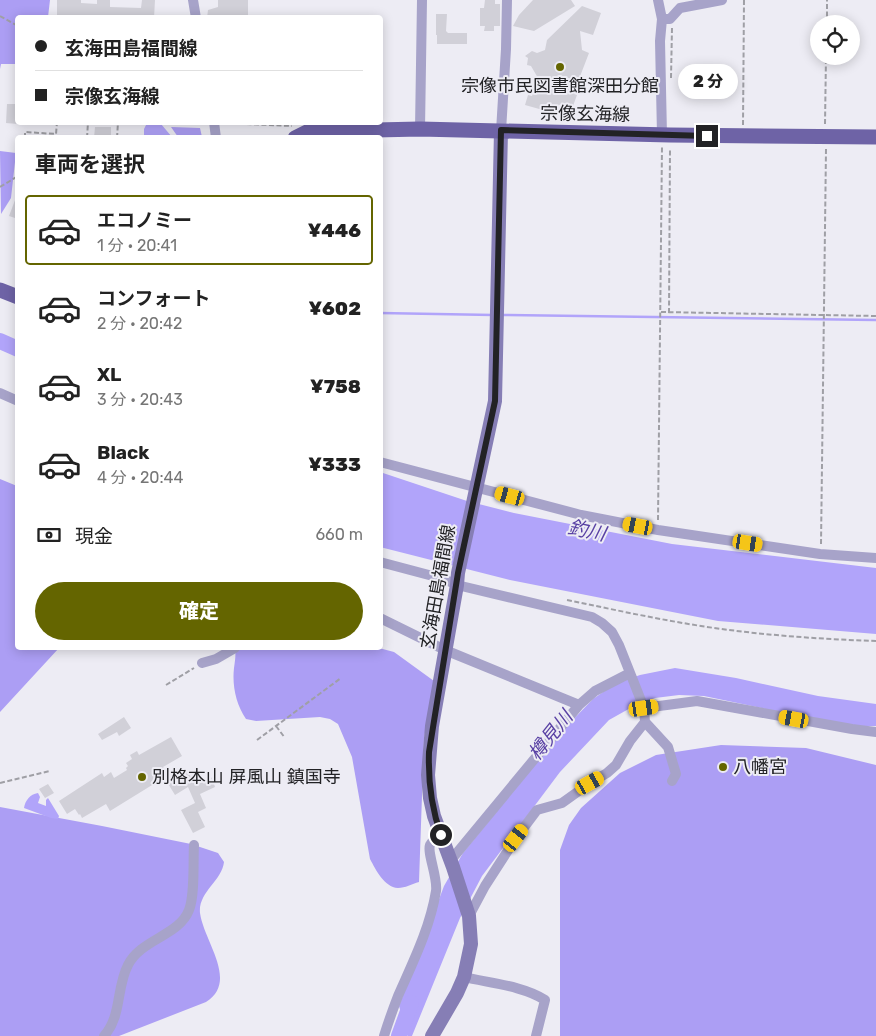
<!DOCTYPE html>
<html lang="ja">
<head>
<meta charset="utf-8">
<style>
  :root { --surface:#fff; --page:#f2f2f2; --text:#222; --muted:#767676; --line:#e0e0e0; --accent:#646500 }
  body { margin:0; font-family:Rubik,"Noto Sans JP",sans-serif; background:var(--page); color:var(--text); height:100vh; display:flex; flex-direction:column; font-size:19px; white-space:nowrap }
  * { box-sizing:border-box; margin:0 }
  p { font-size:16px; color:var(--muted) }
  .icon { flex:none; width:28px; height:28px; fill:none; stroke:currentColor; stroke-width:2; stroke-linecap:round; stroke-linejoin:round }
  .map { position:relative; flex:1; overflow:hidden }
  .drawer { position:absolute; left:15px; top:135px; width:368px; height:515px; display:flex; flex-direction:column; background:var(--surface); border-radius:5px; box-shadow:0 2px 12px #0003 }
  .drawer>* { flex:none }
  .guide { position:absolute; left:15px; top:15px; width:368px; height:110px; border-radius:5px; box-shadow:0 2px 12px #0003; display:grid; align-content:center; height:110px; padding:0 20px; background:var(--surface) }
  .fabs { position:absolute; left:810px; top:15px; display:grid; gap:10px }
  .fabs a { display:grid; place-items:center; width:50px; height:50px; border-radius:50%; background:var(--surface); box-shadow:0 2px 12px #0003; font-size:25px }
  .end { position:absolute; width:22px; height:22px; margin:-11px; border:6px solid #222225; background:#fff; box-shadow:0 0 0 2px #fff }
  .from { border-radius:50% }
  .bubble { position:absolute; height:35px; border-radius:18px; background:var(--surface); box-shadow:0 2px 12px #0003; font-size:16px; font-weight:800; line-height:35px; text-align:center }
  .car { position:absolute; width:15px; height:30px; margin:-15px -8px; border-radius:6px; box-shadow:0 0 4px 1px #0007; background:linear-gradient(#f5c518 24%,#345 0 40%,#f5c518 0 76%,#345 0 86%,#f5c518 0) }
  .guide b { display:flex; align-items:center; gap:18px; height:48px; font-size:19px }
  .guide b+b { border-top:1px solid var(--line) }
  .guide i { width:12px; height:12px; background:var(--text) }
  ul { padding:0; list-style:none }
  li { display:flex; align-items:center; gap:15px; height:70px; margin:0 10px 8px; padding:0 10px; border:2px solid transparent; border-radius:5px }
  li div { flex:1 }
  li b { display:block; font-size:19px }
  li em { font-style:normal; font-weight:800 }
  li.selected { border-color:var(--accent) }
  li>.icon { width:45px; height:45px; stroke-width:1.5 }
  h2 { padding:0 20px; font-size:22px; line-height:60px }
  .pay { display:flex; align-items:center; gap:12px; height:55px; padding:0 20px; font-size:19px }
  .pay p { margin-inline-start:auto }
  .primary-button { display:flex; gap:10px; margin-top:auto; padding:10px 20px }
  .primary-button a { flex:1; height:58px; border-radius:30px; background:var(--accent); color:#fff; font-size:20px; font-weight:800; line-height:58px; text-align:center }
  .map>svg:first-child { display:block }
  .forest { fill:#ac9ef4 }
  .water { fill:#b1a4fa }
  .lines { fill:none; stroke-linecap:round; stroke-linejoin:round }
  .stream { stroke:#b1a4fa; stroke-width:2.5 }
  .river { stroke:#b1a4fa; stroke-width:16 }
  .building { fill:#d1d0d8 }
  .path { stroke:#9f9fa5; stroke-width:2; stroke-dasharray:5 2.5; stroke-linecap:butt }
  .street { stroke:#a7a3c9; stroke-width:10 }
  .secondary { stroke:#867eb5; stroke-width:14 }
  .primary { stroke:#6e63a6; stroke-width:15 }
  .route { stroke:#222225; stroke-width:6 }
  .poi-dot { fill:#646500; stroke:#edecf4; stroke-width:2 }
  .labels { text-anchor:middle; stroke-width:4; stroke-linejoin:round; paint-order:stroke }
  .poi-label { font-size:18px; fill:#222225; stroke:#edecf4; text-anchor:start }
  .street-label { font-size:18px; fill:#222225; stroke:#edecf4 }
  .water-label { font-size:19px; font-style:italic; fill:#5941a4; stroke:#edecf4 }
</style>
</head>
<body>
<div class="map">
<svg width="876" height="1036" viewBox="0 0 876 1036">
  <rect width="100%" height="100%" fill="#edecf4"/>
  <path class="forest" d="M 0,0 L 50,0 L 48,17 L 18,18 L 17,64 L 1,64 L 0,69 Z
    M 171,127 L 200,128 L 202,137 L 178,137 Z
    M 0,151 L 16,153 L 11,198 L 1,214 Z
    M 0,479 L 17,486 L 18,648 L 59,648 L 0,712 Z
    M 235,648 L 379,648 L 394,652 L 434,681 L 424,738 L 419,882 C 412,884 405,888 398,888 C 384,887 376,870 370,859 L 352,757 L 338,724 L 330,719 L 320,717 L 256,721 L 246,719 C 236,704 232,686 234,668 C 235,660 236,656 235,648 Z
    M 721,745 L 806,748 L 876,765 L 876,1036 L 560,1036 L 560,850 L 569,825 L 581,808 L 620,773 L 656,755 Z
    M 0,807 L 102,826 L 191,844 L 218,853 L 224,862 C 222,881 198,892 200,913 C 204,942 239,981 206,1002 L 119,1036 L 0,1036 Z"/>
  <path class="water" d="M 147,123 L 162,123 L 161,124 L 172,137 L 144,137 L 144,129 Z
    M 380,472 L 467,501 L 514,513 L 672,544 L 876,568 L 876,634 L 718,621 L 510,580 L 380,547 Z
    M 675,668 L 736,678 L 818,696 L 876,704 L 876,726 L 847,726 L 704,696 L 679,695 L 655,698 L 634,706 L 609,720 L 560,772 L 482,876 L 460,918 L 412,1036 L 408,1036 L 399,1006 L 444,886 L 463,853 L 564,729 L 593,699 L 606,690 L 623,681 L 640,675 Z
    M 38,793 L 40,797 L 38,803 L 46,806 L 46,800 L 48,798 L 59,816 L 58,819 L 51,818 L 24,808 C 25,801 30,794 38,793 Z"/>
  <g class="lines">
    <path class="stream" d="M 380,313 L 493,315
      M 501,315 L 876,320"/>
    <path class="river" d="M 0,341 L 18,349
      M 399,1036 L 411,1003"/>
  </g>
  <path class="building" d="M 57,0 L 81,0 L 81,3 L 97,4 L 97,0 L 110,0 L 110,7 L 141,8 L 142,0 L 155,0 L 154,18 L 57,18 Z
    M 218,0 L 248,0 L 248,18 L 207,18 L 208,10 L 218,7 Z
    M 485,0 L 495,0 L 495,4 L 500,4 L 500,26 L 494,26 L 494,31 L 484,31 L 485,26 L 480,26 L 480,8 L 484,8 Z
    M 533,0 L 571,0 L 575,6 L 534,31 L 513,26 L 519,15 Z
    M 582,6 L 601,13 L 593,35 L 580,31 L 582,50 L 589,53 L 579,79 L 574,77 L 571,90 L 577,95 L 573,106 L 562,103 L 550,112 L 525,105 L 528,95 L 532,96 L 538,78 L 531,66 L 527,65 L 528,58 L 525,56 L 532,51 L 537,53 L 545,50 L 547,40 Z
    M 436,14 L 447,14 L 446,31 L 448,33 L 467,33 L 467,44 L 437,44 L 437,35 L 436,35 Z
    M 7,104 L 18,104 L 18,124 L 6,123 Z
    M 95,127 L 111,127 L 111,138 L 94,138 Z
    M 17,195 L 18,195 L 18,219 L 9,216 Z
    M 124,717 L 131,728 L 119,736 L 117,732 L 102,740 L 98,734 Z
    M 171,737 L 182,756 L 163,767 L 171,779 L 162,784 L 161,782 L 158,784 L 157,782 L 110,811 L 106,804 L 82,818 L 80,814 L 79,815 L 75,809 L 67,814 L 59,801 L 102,773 L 104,777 L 111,772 L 114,778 L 127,770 L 126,768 L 128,766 L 126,763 L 132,759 L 130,755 L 137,751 L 139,755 Z
    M 187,770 L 195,784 L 211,777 L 214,784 L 215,787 L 200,794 L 206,808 L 198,812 L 205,827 L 193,833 L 181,810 L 195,803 L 188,787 L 175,795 L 167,782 Z
    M 48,784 L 54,793 L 45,798 L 39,789 Z"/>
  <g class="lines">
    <path class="path" d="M 0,16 L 18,26
      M 827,24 L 827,0
      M 671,78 L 672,28
      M 224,123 L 292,126
      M 825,124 L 826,56
      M 743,125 L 744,0
      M 25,138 L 25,132 L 56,134 L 57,122
      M 87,138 L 88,122
      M 117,138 L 118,122
      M 0,187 L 18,176
      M 661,312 L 876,316
      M 669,313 L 670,148
      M 658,520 L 662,147
      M 821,544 L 826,149
      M 567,600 C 611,609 656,619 701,626 C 759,635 818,639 876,641
      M 166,685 L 194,668
      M 276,726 L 285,738
      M 257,740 L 341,678
      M 0,783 L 50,771"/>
    <path class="street" d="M 193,0 L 196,18
      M 658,0 L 662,19 L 660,41 L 662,135
      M 662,19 L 670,19 L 680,8 L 722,0
      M 214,122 L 216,138
      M 420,129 L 422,0
      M 501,131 L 506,49 L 507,0
      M 0,393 L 18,401
      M 380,462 L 581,515 L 658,530 L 820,554 L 876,558
      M 380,562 L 444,579 L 457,585 L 592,617 L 602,623 L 612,632 L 619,645 L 644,708 L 645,722 L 630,741 L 616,765 L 607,773 L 590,783 L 562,803 L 537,810 L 516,838 L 485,886 L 469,916
      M 380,618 L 445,650 L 579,705
      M 202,663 L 216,659 L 235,648
      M 644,708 L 697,701 L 852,729 L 876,732
      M 645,722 L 668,747 L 676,774 L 672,781
      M 451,860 L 579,705 L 595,691 L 630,673
      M 464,977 C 489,983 524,986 545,1000 L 536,1036
      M 104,1036 C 122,1016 116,988 128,965 C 141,939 179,936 189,910 C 195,896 193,861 194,845
      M 384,1036 C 388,1023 393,1009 398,996 C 413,962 430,928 436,891 C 438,878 427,853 430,845 C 432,841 437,838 441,835"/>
    <path class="secondary" d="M 432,1036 L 457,993 L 464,977 L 471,944 L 469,916 L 453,867 L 434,816 L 430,798 L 428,775 L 432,726 L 457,585 L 458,573 L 495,401 L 501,131"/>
    <path class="primary" d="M 295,138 L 307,132 L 331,131 L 420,129 L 670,135 L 876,137
      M 0,290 L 18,297"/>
  </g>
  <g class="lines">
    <path class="route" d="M 441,835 C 431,807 428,781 429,752 L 458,573 L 495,401 L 501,130 L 707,136"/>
  </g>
  <g class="poi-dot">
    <circle cx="560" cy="67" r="5"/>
    <circle cx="723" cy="767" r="5"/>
    <circle cx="142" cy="777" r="5"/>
  </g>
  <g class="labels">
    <g class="poi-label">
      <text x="560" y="92" text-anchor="middle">宗像市民図書館深田分館</text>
      <text x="733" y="773">八幡宮</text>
      <text x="152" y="783">別格本山 屏風山 鎮国寺</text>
    </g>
    <g class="street-label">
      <text transform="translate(585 114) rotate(1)" y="6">宗像玄海線</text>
      <text transform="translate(438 587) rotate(-80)" y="6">玄海田島福間線</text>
    </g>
    <g class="water-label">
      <text transform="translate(587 530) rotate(12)" y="7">釣川</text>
      <text transform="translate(550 735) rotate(-51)" y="7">樽見川</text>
    </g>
  </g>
</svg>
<div class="fabs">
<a><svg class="icon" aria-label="locate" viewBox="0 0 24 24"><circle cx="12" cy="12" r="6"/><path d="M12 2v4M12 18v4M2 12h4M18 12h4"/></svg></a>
</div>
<i class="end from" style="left:441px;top:835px"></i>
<i class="end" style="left:707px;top:136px"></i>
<div class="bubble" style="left:678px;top:64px;width:60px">2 分</div>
<i class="car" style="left:510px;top:496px;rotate:285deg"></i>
<i class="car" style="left:638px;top:526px;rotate:281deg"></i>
<i class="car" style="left:748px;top:543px;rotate:99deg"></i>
<i class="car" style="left:644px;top:708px;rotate:82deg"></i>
<i class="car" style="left:794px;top:719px;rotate:280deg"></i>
<i class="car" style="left:590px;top:783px;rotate:61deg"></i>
<i class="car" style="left:516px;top:838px;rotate:37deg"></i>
<div class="guide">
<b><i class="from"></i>玄海田島福間線</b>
<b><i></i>宗像玄海線</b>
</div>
<section class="drawer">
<h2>車両を選択</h2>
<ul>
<li class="selected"><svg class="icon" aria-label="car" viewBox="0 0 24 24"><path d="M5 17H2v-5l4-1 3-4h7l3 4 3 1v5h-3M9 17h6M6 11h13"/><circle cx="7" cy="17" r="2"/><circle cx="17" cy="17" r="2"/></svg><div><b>エコノミー</b><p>1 分 · 20:41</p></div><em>¥446</em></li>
<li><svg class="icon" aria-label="car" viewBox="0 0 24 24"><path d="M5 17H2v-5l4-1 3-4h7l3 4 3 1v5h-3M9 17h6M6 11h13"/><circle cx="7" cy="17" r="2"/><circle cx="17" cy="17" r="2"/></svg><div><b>コンフォート</b><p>2 分 · 20:42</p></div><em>¥602</em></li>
<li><svg class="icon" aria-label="car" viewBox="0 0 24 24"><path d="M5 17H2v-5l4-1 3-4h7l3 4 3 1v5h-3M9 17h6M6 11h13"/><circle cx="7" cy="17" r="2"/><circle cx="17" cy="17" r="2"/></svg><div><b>XL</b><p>3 分 · 20:43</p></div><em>¥758</em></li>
<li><svg class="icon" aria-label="car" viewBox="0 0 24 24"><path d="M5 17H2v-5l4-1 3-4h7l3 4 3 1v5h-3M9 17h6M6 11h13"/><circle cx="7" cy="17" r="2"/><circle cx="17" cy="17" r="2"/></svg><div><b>Black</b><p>4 分 · 20:44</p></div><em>¥333</em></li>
</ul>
<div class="pay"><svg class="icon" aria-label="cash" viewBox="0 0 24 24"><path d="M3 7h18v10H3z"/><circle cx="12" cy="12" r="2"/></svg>現金<p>660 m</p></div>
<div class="primary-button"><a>確定</a></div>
</section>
</div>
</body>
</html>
